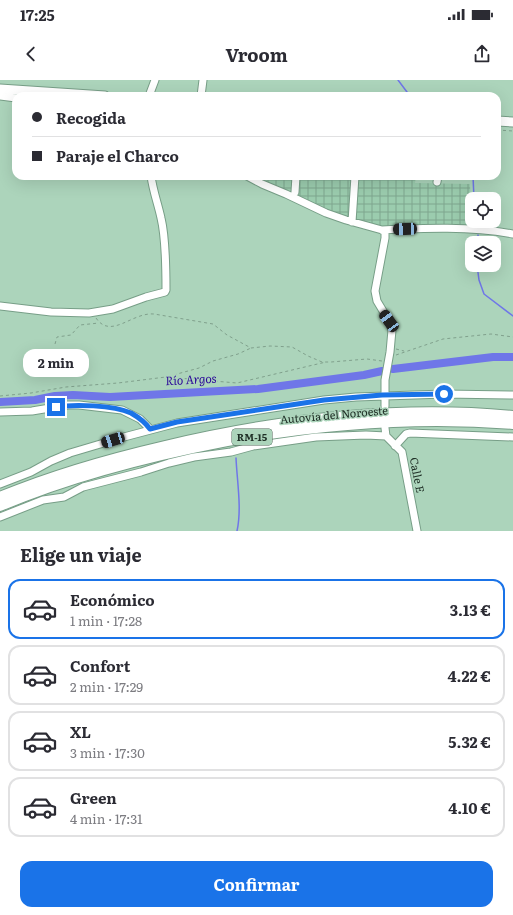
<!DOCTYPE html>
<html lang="es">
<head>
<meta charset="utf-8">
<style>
  :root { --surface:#fff; --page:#f7f7f7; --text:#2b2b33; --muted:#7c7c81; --line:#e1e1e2; --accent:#1a73e8 }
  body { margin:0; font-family:Literata,serif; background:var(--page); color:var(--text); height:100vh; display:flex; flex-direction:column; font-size:15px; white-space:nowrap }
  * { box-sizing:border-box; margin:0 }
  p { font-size:13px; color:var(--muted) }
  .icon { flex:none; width:22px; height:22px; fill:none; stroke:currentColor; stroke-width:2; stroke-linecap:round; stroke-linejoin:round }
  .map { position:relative; height:451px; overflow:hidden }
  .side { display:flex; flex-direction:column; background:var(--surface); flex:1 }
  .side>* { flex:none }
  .banner { position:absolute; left:12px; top:12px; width:489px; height:88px; border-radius:12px; box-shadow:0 4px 16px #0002; display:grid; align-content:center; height:88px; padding:0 20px; background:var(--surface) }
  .controls { position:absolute; left:465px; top:112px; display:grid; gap:8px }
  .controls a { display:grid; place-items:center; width:36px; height:36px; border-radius:8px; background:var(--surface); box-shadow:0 4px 16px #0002; font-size:20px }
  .end { position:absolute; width:18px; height:18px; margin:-9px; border:5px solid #1a73e8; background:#fff; box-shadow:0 0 0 2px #fff }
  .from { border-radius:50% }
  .bubble { position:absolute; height:28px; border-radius:12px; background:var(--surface); box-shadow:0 4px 16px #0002; font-size:13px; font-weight:700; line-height:28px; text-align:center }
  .car { position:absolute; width:12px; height:24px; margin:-12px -6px; border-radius:5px; box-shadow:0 0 3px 1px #0007; background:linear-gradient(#222 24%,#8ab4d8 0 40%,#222 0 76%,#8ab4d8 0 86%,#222 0) }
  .banner b { display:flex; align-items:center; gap:14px; height:38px; font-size:15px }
  .banner b+b { border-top:1px solid var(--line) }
  .banner i { width:10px; height:10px; background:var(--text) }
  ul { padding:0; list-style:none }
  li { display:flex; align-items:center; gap:12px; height:60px; margin:0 8px 6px; padding:0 12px; border:2px solid var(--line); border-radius:12px }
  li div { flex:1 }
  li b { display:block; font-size:15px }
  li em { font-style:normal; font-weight:700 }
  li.active { border-color:var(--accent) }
  li>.icon { width:36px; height:36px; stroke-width:1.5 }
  h2 { padding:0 20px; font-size:18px; line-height:48px }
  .button { display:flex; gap:8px; margin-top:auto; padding:8px 20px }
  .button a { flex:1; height:46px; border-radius:12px; background:var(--accent); color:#fff; font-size:16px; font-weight:700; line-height:46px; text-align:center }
  .status { display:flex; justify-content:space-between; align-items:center; height:28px; padding:0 20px; background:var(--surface); direction:ltr }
  .status svg { height:11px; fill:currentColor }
  header { display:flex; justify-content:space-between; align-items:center; height:52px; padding:0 20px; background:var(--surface); font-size:18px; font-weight:700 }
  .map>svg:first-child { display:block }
  .industrial { fill:url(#industrial-grid) }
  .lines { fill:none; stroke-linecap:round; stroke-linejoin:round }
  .stream { stroke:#6f76e8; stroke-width:1.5 }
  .river { stroke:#6f76e8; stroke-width:8 }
  .minor-casing { stroke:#779e87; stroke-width:9 }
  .major-casing { stroke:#779e87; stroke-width:11 }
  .highway-casing { stroke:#779e87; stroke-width:12 }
  .path { stroke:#80a08c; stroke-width:1; stroke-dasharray:3 3; stroke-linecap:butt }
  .minor { stroke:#fff; stroke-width:7 }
  .major { stroke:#fff; stroke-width:9 }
  .highway { stroke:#fff; stroke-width:10 }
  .route { stroke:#1a73e8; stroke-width:5 }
  .labels { text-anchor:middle; stroke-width:3; stroke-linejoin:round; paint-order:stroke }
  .shield { fill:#acd4bb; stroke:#4a6153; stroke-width:1 }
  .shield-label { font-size:10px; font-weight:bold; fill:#203027 }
  .street-label { font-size:11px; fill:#203027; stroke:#acd4bb }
  .water-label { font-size:12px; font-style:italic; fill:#2b0898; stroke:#acd4bb }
</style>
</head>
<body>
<div class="status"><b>17:25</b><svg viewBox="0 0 49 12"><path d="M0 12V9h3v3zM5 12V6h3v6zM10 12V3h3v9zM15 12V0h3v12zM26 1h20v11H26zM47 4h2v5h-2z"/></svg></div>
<header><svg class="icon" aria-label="back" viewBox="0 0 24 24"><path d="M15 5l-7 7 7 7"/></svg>Vroom<svg class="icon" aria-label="share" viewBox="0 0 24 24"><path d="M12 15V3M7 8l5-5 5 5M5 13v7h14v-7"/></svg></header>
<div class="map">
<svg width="513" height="451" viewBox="0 0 513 451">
  <defs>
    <pattern id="industrial-grid" width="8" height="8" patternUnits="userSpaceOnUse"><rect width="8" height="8" fill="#9bccae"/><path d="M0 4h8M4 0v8" fill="none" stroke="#7ea68e"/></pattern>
  </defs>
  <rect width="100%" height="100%" fill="#acd4bb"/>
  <path class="industrial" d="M 247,96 L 416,96 L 415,103 L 470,104 L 472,150 L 382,150 L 362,145 Z"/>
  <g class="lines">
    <path class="stream" d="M 398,0 L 410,16
      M 473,96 L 474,119
      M 476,141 L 477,146
      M 478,163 L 478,155
      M 477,185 L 479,200 L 484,214 L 513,236
      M 236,378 C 237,401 242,429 237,451"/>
    <path class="river" d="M 393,289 L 493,277 L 513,277
      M 0,322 L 35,320 L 55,316 L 73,315 L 110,317 L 258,309 L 364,295 L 382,291"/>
    <g class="minor-casing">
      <path id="minor" d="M 0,16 L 16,18
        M 149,16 L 155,0
        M 201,16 L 203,0
        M 247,96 L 262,104 L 286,114 L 326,133 L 346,140 L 382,150 L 385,152 L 385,158 L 375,211 L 377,221 L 389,241 L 392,250 L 390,272 L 385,300 L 385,326
        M 437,102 L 438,96
        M 295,112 L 296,96
        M 352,142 L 355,96
        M 382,150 C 425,148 470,146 513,154
        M 0,226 L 51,232 L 89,233 L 113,229 L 146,217 L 165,212 L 166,210 C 166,189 166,159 161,138 C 158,124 153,111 151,96
        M 0,332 L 32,331 L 68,325 L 79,325 L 122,330 L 140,339 L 150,349
        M 385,348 L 386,356 L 402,372 L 417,451
        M 395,366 L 406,354 L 410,353 L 513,357
        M 0,404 L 31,392 L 51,381 L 70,373 L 124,357 L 177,343 L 324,320 L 356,317 L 444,314 L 513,315
        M 0,437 L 43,420 L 64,417 L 83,407 L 141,392 L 169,383 L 194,377 L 231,372 L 253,366 L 316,357 L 366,355 L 386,356"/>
    </g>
    <g class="major-casing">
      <path id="major" d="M 0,9 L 105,16
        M 497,41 L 513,42"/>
    </g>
    <g class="highway-casing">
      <path id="highway" d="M 0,417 C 53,395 109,379 165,366 C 279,339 396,325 513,336
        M 0,426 C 73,395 149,376 227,361 C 321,344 417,336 513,344"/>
    </g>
    <path class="path" d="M 497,50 L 513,51
      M 96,238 C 111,260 132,232 154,234 L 213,244 L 227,255 L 251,268 L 270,266 L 292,267 L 308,276 L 322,282 L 331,282 L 367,279 L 382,281
      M 55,264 L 57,257 L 71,255 L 80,245 L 99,243
      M 396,269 L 404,271
      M 396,275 L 443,259 L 491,254 L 513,257
      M 174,296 L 177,294 L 199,288 L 213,281 L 238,274 L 251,268
      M 0,316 L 31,313 L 66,307 L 118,303 L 166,297 L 237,303 L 326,282"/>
    <use href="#minor" class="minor"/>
    <use href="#major" class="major"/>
    <use href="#highway" class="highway"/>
  </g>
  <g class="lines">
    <path class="route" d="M 56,327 C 74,324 113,325 131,333 C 138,337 145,342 150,349 L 177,342 L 324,320 L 382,315 L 444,314"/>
  </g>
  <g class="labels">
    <rect class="shield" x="232" y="349" width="40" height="16" rx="3"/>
    <g class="shield-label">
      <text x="252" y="361">RM-15</text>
    </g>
    <g class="street-label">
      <text transform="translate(334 335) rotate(-5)" y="4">Autovía del Noroeste</text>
      <text transform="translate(417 395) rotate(79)" y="4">Calle E</text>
    </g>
    <g class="water-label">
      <text transform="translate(191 300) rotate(-3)" y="4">Río Argos</text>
    </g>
  </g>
</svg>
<div class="controls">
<a><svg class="icon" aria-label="locate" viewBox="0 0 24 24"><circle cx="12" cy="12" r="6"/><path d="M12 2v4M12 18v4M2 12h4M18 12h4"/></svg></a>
<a><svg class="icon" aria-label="layers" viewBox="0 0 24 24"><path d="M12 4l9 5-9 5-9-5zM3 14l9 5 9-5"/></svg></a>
</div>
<i class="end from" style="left:444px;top:314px"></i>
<i class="end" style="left:56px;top:327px"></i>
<div class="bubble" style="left:23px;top:269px;width:66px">2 min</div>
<i class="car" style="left:405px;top:149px;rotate:268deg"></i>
<i class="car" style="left:389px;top:241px;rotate:324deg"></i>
<i class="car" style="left:113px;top:360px;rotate:253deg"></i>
<div class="banner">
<b><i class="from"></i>Recogida</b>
<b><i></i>Paraje el Charco</b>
</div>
</div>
<section class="side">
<h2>Elige un viaje</h2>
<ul>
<li class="active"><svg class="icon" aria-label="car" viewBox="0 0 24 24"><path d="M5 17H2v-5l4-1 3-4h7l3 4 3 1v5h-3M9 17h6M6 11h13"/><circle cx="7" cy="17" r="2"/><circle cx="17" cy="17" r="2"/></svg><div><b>Económico</b><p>1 min · 17:28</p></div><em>3.13 €</em></li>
<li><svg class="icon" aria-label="car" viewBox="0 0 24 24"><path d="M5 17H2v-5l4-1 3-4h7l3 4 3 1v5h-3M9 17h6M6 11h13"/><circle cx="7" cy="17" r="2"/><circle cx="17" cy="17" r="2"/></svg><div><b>Confort</b><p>2 min · 17:29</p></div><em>4.22 €</em></li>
<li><svg class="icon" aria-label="car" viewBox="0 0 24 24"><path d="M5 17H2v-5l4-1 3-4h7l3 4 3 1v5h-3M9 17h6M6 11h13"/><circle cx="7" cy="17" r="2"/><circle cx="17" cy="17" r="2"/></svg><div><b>XL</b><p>3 min · 17:30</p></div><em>5.32 €</em></li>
<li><svg class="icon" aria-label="car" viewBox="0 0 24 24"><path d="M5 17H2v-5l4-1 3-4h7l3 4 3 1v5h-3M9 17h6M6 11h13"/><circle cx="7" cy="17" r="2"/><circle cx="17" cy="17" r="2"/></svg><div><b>Green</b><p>4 min · 17:31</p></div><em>4.10 €</em></li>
</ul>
<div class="button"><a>Confirmar</a></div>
</section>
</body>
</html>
